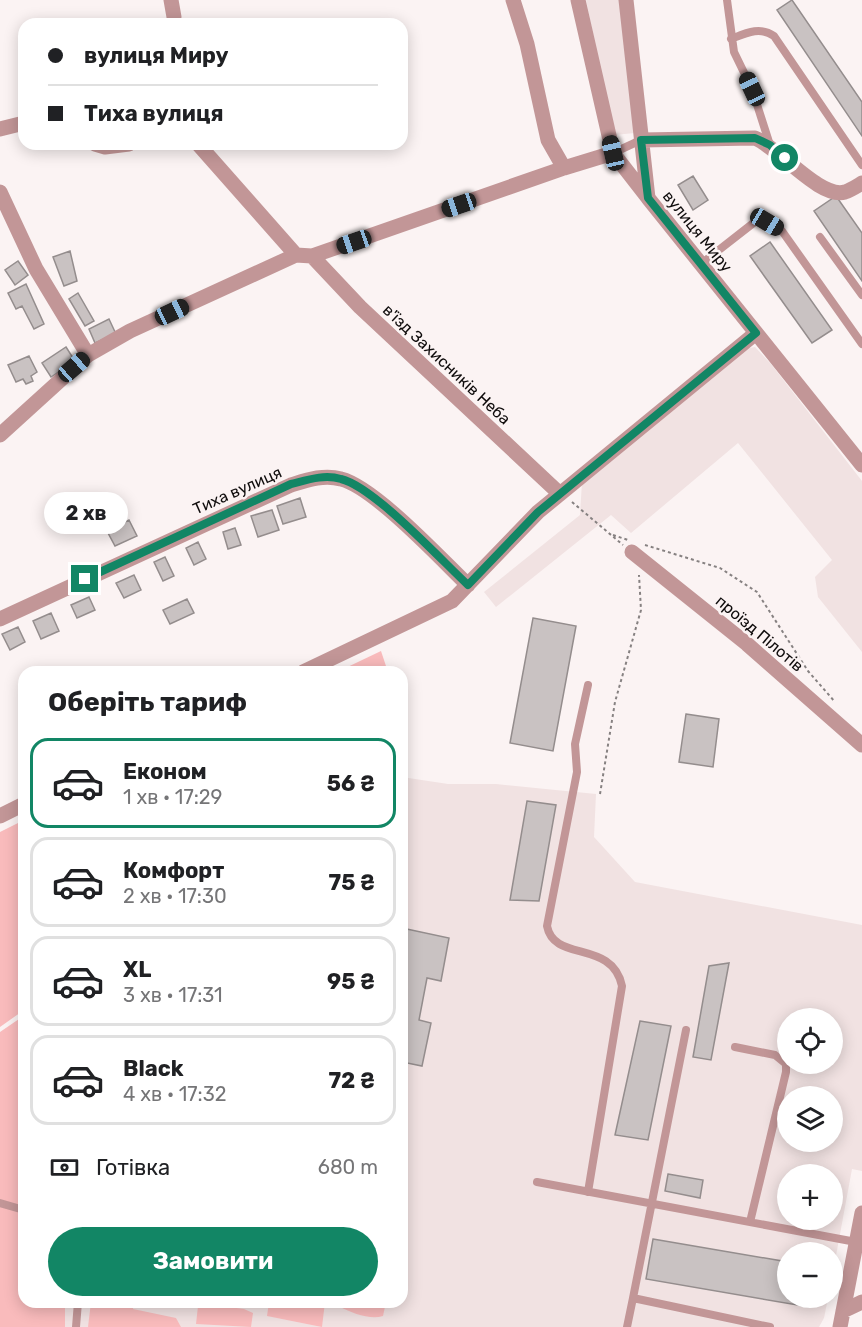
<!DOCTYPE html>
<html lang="uk">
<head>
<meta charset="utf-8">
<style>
  :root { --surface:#fff; --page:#f2f2f2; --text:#202124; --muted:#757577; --line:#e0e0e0; --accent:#128665 }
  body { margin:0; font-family:Rubik,sans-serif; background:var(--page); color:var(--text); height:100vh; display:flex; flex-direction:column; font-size:22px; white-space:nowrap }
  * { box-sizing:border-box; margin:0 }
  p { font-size:20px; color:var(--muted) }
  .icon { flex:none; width:33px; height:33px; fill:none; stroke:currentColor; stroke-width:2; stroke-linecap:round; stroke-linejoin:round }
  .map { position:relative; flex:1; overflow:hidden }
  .side { position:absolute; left:18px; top:666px; width:390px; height:642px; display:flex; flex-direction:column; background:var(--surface); border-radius:18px; box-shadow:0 3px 15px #0003 }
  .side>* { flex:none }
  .guide { position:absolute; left:18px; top:18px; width:390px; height:132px; border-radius:18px; box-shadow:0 3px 15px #0003; display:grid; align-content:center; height:132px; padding:0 30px; background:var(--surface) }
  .fabs { position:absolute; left:777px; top:1008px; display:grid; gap:12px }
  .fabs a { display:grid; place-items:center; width:66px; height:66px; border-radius:50%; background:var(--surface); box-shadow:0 3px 15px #0003; font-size:30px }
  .end { position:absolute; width:27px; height:27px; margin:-14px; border:8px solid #128665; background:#fff; box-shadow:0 0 0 3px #fff }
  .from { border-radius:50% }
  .bubble { position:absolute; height:42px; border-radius:21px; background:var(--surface); box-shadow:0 3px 15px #0003; font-size:20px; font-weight:700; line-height:42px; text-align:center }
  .car { position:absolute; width:18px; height:36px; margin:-18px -9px; border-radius:8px; box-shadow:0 0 4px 2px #0007; background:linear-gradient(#222 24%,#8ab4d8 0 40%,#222 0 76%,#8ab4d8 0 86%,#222 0) }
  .guide b { display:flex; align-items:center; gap:21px; height:57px; font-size:22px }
  .guide b+b { border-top:2px solid var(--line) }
  .guide i { width:15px; height:15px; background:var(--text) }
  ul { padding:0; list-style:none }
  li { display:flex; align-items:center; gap:18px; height:90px; margin:0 12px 9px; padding:0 18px; border:3px solid var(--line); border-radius:18px }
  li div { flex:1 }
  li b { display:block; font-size:22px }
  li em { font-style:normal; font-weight:700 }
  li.active { border-color:var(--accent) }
  li>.icon { width:54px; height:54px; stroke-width:1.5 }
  h2 { padding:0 30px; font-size:27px; line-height:72px }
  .pay { display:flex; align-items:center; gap:15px; height:66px; padding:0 30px; font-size:22px }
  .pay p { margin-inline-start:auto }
  .action { display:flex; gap:12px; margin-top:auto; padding:12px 30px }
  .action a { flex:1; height:69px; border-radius:36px; background:var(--accent); color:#fff; font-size:24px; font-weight:700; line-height:69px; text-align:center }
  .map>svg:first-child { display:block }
  .built { fill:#f1e2e2; fill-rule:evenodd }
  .green { fill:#f9bbbc }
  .building { fill:#c9c2c2; stroke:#948d8d; stroke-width:1.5 }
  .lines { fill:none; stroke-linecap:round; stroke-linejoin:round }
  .path { stroke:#868181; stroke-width:2; stroke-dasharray:3 3; stroke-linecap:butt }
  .lane { stroke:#c29697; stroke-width:8 }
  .street { stroke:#c29697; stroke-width:15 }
  .route { stroke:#128665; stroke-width:8 }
  .labels { text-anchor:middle; stroke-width:5; stroke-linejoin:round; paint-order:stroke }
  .street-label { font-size:16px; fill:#0f0c0c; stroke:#fbf3f3 }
</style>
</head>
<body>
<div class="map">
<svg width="862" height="1327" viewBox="0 0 862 1327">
  <rect width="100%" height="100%" fill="#fbf3f3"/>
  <path class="built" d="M 586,0 L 619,0 L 635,133 L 614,135 Z
    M 755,347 L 771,364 L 862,481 L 862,652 L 818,597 L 815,577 L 832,560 L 738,443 L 631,533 L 611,515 L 496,607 L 484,592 L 580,515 L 582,482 L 744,349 Z
    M 402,777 L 448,784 L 496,784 L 596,794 L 594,837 L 635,882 L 862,925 L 862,1171 L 852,1169 L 833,1272 L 832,1252 L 788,1252 L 788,1298 L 828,1298 L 824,1318 L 819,1327 L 0,1327 L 0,1033 L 24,1016 L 24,1302 L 402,1302 ZM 788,1018 L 832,1018 L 832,1064 L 788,1064 ZM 788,1096 L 832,1096 L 832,1142 L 788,1142 ZM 788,1174 L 832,1174 L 832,1220 L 788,1220 Z"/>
  <path class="green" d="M 381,651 L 388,672 L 337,672 Z
    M 24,820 L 24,1010 L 0,1027 L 0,832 Z
    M 19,1019 L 24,1027 L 24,1302 L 65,1302 L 65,1327 L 0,1327 L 0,1032 Z
    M 91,1302 L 134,1302 L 133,1309 L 176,1318 L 181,1327 L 88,1327 Z
    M 269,1302 L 325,1302 L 322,1327 L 267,1316 Z
    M 341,1302 L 386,1302 L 383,1316 C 370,1320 352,1313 340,1307 Z
    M 208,1304 L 244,1309 L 253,1313 L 251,1327 L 196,1324 L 198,1306 Z"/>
  <path class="building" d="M 792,0 L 862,102 L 862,136 L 777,10 Z
    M 693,176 L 708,200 L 693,210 L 678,185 Z
    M 836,196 L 862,233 L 862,281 L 814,211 Z
    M 770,242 L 832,330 L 812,343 L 750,256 Z
    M 70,251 L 77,281 L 64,286 L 53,257 Z
    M 18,261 L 28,275 L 15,285 L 5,270 Z
    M 26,284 L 44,324 L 34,329 L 22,306 L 16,309 L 8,293 Z
    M 78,293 L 94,321 L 85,326 L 69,299 Z
    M 109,319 L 116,334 L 95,343 L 89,329 Z
    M 66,347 L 75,361 L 51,377 L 42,363 Z
    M 29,356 L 37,372 L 31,376 L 33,381 L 26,384 L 23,379 L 16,382 L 8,365 Z
    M 300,498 L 306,517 L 283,524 L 277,506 Z
    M 272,510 L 279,530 L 258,537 L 251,516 Z
    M 129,520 L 137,536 L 115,546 L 107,531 Z
    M 235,528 L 241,545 L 228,549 L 223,532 Z
    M 198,542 L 206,559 L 194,565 L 186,548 Z
    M 165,557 L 174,576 L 163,581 L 154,562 Z
    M 134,575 L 141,590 L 124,598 L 116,583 Z
    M 89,597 L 95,610 L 77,618 L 71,605 Z
    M 187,599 L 194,613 L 170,624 L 163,610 Z
    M 51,613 L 59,631 L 41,639 L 33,621 Z
    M 533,618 L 576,626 L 553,751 L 510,743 Z
    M 18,627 L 25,642 L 10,650 L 2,634 Z
    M 686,714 L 719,719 L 713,767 L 679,762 Z
    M 527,801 L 556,805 L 539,901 L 510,900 Z
    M 402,928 L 449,938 L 441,981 L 427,978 L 419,1020 L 431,1023 L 422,1066 L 402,1062 Z
    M 729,963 L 711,1060 L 693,1057 L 709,966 Z
    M 640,1021 L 671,1026 L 648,1140 L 615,1135 Z
    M 668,1174 L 703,1180 L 700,1198 L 665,1191 Z
    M 653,1239 L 788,1262 L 788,1298 L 810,1298 L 809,1307 L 646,1279 Z"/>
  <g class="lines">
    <path class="path" d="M 572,502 L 623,545
      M 613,535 L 628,540
      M 645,545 L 720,568 L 757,592 L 808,671 L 835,702
      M 600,794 L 615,702 L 641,610 L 639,575"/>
    <path class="lane" d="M 727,0 L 734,52 L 752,89 L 770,145
      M 731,39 C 746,33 760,26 774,36 L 862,165
      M 613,153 L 641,140
      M 820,237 L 862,295
      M 701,264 L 756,221 L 767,222 L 782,231 L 862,344
      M 588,685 L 575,744 L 577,772 L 547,926 C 554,963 612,939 622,986 L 588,1192
      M 735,1047 L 775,1055 L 786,1064 L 786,1072 L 750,1222
      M 537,1182 L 856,1242
      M 0,1203 L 24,1210
      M 633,1298 L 686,1030
      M 76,1327 L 78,1302
      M 627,1327 L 633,1298 L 770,1327"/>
    <path class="street" d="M 171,0 L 174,17
      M 513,0 L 527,44 L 548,140 L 564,168
      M 578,0 L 613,153 L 648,198
      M 626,0 L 648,198 L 862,465
      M 0,129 L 24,123
      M 641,140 L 755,138 C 780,149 820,199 845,192 C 851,190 857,186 862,183
      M 95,144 L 105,147 L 129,144
      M 198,144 L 296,255
      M 0,192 L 36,269 L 88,355
      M 312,256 L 360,307 L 560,494
      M 0,435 L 88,355 L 130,331 L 296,255 L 312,256 L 564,168 L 613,153
      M 632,552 L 747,644 L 862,745
      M 0,619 L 291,485 C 307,480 324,474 341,479 C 374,487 440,558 468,585
      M 303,672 L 452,601 L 538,512 L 756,333
      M 0,816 L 24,804
      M 843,1311 L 862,1302
      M 840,1327 L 862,1213"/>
  </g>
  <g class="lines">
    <path class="route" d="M 85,579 L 291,484 C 307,480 324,474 341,479 C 374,487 440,559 468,585 L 538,512 L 756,333 L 648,198 L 641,140 L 755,138 L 770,145 L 785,158"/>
  </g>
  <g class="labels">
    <g class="street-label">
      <text transform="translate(698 231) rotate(51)" y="6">вулиця Миру</text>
      <text transform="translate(447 364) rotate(43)" y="6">в'їзд Захисників Неба</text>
      <text transform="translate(237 490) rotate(-24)" y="6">Тиха вулиця</text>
      <text transform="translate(760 633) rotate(40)" y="6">проїзд Пілотів</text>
    </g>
  </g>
</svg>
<div class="fabs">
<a><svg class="icon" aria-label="locate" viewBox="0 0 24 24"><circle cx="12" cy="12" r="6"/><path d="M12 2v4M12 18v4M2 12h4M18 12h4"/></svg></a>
<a><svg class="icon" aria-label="layers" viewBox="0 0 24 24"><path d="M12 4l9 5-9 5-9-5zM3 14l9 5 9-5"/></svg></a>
<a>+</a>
<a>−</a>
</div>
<i class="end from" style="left:785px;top:158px"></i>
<i class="end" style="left:85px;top:579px"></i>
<div class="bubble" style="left:44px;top:492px;width:84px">2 хв</div>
<i class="car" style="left:752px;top:89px;rotate:335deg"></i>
<i class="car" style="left:613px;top:153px;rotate:347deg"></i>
<i class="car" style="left:459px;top:205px;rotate:251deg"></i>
<i class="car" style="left:767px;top:222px;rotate:121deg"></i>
<i class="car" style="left:354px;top:242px;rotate:251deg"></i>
<i class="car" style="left:172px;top:312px;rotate:65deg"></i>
<i class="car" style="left:74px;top:367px;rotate:49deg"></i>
<div class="guide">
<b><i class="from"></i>вулиця Миру</b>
<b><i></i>Тиха вулиця</b>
</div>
<section class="side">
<h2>Оберіть тариф</h2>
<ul>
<li class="active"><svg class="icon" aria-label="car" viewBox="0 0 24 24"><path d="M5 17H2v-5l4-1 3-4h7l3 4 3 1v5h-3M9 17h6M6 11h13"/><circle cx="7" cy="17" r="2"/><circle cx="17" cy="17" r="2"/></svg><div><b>Економ</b><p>1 хв · 17:29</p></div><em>56 ₴</em></li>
<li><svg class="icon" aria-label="car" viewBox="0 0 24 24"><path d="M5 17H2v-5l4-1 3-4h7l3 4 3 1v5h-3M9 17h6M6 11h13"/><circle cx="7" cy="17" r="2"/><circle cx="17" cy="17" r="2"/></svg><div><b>Комфорт</b><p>2 хв · 17:30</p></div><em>75 ₴</em></li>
<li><svg class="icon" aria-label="car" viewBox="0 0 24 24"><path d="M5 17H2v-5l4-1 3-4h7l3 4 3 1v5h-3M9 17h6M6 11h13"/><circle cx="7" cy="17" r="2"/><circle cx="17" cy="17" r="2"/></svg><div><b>XL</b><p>3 хв · 17:31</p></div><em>95 ₴</em></li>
<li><svg class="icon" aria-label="car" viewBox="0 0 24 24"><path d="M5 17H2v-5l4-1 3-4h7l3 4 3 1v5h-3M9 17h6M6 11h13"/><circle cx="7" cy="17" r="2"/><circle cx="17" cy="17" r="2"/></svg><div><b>Black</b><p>4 хв · 17:32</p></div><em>72 ₴</em></li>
</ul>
<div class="pay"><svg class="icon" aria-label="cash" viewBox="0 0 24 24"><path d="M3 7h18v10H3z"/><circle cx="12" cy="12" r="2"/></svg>Готівка<p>680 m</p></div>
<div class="action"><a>Замовити</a></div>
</section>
</div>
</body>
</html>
